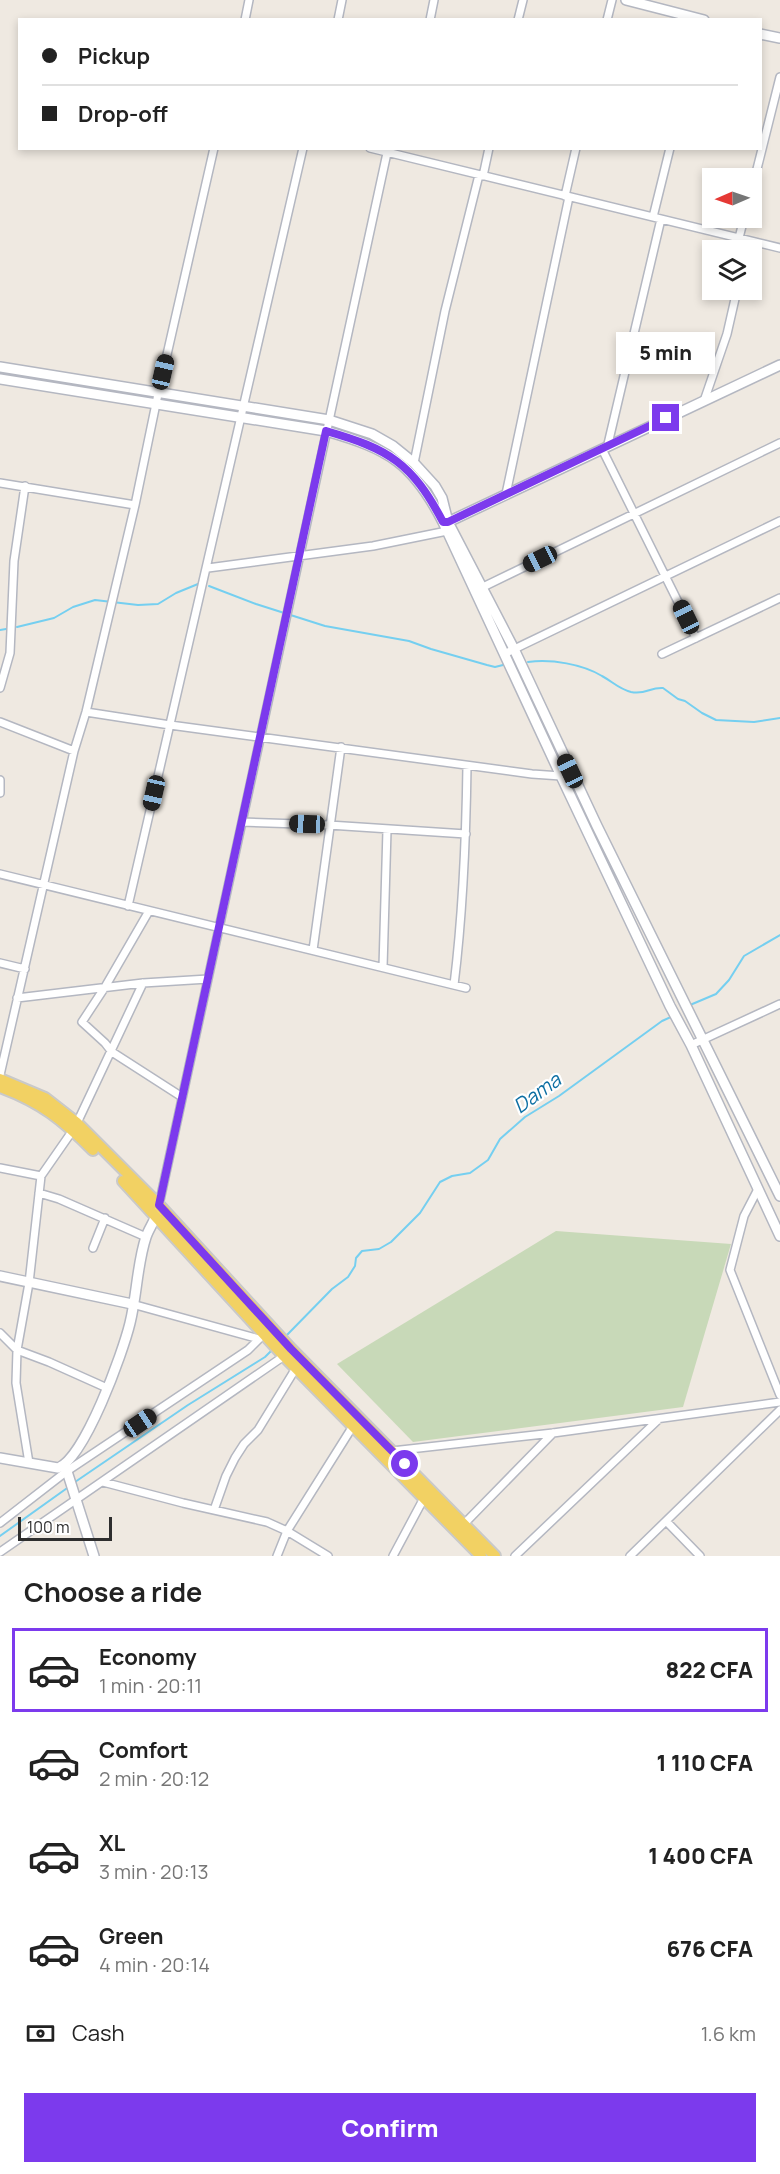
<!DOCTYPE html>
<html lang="en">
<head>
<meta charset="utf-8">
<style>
  :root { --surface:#fff; --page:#f2f2f2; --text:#222; --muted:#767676; --line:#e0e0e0; --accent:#7c3aed }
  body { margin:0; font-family:Manrope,sans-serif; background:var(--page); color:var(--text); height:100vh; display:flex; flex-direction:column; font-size:22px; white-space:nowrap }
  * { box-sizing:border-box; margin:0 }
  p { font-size:20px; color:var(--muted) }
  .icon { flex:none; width:33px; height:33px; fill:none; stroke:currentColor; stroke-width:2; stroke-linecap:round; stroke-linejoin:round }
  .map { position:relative; height:1556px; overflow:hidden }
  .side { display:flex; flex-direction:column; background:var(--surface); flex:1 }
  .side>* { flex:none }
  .banner { position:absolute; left:18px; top:18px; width:744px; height:132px; border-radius:0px; box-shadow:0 3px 9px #0003; display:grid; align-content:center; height:132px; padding:0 24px; background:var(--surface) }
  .needle { width:39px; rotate:268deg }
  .controls { position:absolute; left:702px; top:168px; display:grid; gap:12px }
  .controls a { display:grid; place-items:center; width:60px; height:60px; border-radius:0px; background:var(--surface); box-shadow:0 3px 9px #0003; font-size:30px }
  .scale { position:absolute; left:18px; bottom:15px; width:94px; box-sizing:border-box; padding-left:6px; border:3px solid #2e2e2e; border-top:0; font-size:16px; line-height:21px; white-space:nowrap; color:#2e2e2e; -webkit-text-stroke:4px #fff; paint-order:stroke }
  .end { position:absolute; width:27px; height:27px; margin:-14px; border:8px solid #7c3aed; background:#fff; box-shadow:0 0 0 3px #fff }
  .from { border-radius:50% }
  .bubble { position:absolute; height:42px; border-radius:0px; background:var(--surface); box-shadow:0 3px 9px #0003; font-size:20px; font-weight:800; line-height:42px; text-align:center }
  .car { position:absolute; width:18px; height:36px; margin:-18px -9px; border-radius:8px; box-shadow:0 0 4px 2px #0007; background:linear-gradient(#222 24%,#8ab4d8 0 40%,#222 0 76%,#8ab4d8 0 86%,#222 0) }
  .banner b { display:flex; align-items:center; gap:21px; height:57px; font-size:22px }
  .banner b+b { border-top:2px solid var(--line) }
  .banner i { width:15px; height:15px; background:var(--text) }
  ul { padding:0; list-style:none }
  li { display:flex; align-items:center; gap:18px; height:84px; margin:0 12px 9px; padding:0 12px; border:3px solid transparent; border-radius:0px }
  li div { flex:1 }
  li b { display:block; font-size:22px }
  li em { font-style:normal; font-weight:800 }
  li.current { border-color:var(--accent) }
  li>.icon { width:54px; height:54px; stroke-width:1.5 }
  h2 { padding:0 24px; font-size:27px; line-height:72px }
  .pay { display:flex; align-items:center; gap:15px; height:66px; padding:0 24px; font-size:22px }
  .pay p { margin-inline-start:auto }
  .action { display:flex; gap:12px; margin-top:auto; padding:12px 24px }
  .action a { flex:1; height:69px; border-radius:0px; background:var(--accent); color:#fff; font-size:24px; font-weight:800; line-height:69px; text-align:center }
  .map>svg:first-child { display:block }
  .cemetery { fill:#c8d9b8 }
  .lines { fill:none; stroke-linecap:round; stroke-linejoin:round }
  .stream { stroke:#75cff0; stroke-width:2 }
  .minor-casing { stroke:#b4b7c1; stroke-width:10 }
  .tertiary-casing { stroke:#b4b7c1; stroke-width:12 }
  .primary-casing { stroke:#c9c9c9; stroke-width:14 }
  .minor { stroke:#fff; stroke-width:7 }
  .tertiary { stroke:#fff; stroke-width:9 }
  .primary { stroke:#f2d163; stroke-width:10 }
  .route { stroke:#7c3aed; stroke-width:8 }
  .labels { text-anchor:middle; stroke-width:4.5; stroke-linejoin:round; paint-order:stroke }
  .water-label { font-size:20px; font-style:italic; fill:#0d6fa3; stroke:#fff }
</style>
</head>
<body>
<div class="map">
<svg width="780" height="1556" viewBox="0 0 780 1556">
  <rect width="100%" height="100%" fill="#efe9e1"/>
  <path class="cemetery" d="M 556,1231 L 731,1244 L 683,1407 L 413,1442 L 337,1364 Z"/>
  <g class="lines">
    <path class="stream" d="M 209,586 L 256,604 L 325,626 L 409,641 L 431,649 L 487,665 L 495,667 L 503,665
      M 17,627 L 54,618 L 73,607 L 95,600 L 138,605 L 158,604 L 176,593 L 198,584
      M 0,630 L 6,629
      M 528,662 C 552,659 582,664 602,676 C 613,682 619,689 631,692 C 646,695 650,687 663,688 L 678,699 L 685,701 L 702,713 L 716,720 L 754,722 L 780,718
      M 690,1005 L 716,994 L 729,980 L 744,956 L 780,935
      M 284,1338 L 332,1289 L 348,1277 L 355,1266 L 356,1258 L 362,1251 L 379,1249 L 391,1242 L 420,1213 L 440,1182 L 452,1176 L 470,1173 L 488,1160 L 500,1139 L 525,1117 L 559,1096 L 662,1021 L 673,1016
      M 75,1482 L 188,1405 L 265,1357 L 274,1348
      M 0,1536 L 70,1486"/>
    <g class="minor-casing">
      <path id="minor" d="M 245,20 L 249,0
        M 338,20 L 342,0
        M 430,20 L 434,0
        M 518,20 L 523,0
        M 607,20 L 612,0
        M 370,148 L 780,248
        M 483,176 L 489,148
        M 752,189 L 780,77
        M 565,196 L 576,148
        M 653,217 L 670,148
        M 739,238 L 744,218
        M 704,401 L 727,334 L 737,290
        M 608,444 L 661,219
        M 602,449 L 696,638
        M 414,463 L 445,311 L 479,175
        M 0,483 L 135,505
        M 506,494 L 569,197
        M 208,568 L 373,546 L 447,531
        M 483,587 L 780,443
        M 504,654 L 780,521
        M 662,654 L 780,598
        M 0,688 L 10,653 L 14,561 L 25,486
        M 86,712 L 170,725 L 532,774 L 561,776 L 570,771
        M 0,722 L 74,751
        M 0,780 L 0,793
        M 242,822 L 329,825 L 466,834
        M 0,874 L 466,988
        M 128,906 L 303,148
        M 149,911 L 105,987 L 82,1022 L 105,1043 L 112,1052 L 182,1097
        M 313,950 L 341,747
        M 0,963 L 25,969
        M 383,967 L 387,830
        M 454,985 C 463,912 466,840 467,766
        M 17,998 L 143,983 L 208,979
        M 691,1045 L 780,1004
        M 0,1075 L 74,751 L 86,712 L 135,505 L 158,394 L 214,148
        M 77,1123 L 143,983
        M 0,1168 L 41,1176
        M 758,1189 L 744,1216 L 730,1270 L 780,1395
        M 39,1193 L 59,1199 L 146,1237
        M 159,1205 L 387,153
        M 93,1248 L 105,1218
        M 132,1304 L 259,1339 L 260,1338
        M 0,1333 L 17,1350 L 49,1362 L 107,1388
        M 392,1451 L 553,1433 L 780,1402
        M 29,1463 L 16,1383 L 17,1350 L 29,1283 L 41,1176 L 73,1130
        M 103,1482 L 183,1503 L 267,1522 L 287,1531 L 328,1556
        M 214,1510 L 226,1476 L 235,1458 L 244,1444 L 258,1430 L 296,1368
        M 666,1521 L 700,1556
        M 0,1523 L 67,1471 L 248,1350 L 259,1339
        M 464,1524 L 553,1433
        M 0,1552 L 284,1356
        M 277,1556 L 287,1531 L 353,1426
        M 393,1556 L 424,1498
        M 515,1556 L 659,1419
        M 630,1556 L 780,1410"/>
    </g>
    <g class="tertiary-casing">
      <path id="tertiary" d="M 626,0 L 704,20
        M 760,34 L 780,38
        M 0,367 L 329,420 L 372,434 L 393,446 L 414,463 L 435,486 L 442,498 L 448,522 L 514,649 L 597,826 L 780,1196
        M 0,379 L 326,431 C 389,449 413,463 443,522 L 561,776 L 670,1006 L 691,1045 L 780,1236
        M 443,522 L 448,522 L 780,365
        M 0,1276 L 132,1304
        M 0,1458 L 58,1468 C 85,1458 123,1352 130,1323 C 137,1295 137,1264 146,1237 C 149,1228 155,1221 157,1212
        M 65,1465 L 94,1556"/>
    </g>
    <g class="primary-casing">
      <path id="primary" d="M 0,1079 L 45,1098 L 77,1123 L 159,1205 L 291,1349 L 495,1556
        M 0,1087 C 41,1102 63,1120 93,1150
        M 123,1181 L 284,1356 L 481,1556"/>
    </g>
    <use href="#minor" class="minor"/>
    <use href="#tertiary" class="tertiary"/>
    <use href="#primary" class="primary"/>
  </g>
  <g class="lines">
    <path class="route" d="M 405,1464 L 291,1349 L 159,1205 L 326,431 C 389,449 412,463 443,522 L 448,522 L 666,418"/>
  </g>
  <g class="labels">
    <g class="water-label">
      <text transform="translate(537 1093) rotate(-36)" y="7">Dama</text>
    </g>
  </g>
</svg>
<div class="controls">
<a><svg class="needle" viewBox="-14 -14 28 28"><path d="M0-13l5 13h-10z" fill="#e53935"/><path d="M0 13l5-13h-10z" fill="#767676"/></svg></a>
<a><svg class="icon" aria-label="layers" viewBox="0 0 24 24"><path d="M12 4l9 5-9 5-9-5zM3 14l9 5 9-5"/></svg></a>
</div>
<div class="scale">100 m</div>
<i class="end from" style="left:405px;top:1464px"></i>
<i class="end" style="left:666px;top:418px"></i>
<div class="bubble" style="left:616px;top:332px;width:99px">5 min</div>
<i class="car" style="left:163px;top:372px;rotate:13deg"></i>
<i class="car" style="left:540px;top:559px;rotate:244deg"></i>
<i class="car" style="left:686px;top:617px;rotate:334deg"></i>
<i class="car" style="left:570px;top:771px;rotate:335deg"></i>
<i class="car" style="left:154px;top:793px;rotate:193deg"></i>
<i class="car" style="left:307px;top:824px;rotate:272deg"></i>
<i class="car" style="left:140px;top:1423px;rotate:56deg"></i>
<div class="banner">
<b><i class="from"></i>Pickup</b>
<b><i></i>Drop-off</b>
</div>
</div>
<section class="side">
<h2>Choose a ride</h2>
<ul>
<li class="current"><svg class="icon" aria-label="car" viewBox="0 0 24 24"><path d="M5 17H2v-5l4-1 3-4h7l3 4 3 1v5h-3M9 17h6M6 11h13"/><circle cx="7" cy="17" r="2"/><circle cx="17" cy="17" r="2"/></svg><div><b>Economy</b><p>1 min · 20:11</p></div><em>822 CFA</em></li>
<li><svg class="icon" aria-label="car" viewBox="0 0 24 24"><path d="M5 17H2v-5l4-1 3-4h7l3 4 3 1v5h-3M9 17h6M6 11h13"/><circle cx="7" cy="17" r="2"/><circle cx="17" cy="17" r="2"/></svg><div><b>Comfort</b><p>2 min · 20:12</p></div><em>1 110 CFA</em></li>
<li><svg class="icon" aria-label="car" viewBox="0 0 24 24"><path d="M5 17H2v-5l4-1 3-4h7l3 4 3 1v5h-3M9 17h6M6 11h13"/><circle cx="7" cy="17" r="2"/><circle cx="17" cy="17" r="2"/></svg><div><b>XL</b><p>3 min · 20:13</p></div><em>1 400 CFA</em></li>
<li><svg class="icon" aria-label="car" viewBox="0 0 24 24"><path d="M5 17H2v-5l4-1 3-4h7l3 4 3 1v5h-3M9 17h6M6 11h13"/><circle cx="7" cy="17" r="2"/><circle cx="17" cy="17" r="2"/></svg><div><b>Green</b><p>4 min · 20:14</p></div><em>676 CFA</em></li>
</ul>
<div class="pay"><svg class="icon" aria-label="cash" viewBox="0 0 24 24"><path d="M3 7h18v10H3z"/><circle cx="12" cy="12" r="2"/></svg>Cash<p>1.6 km</p></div>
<div class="action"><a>Confirm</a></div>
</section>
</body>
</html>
